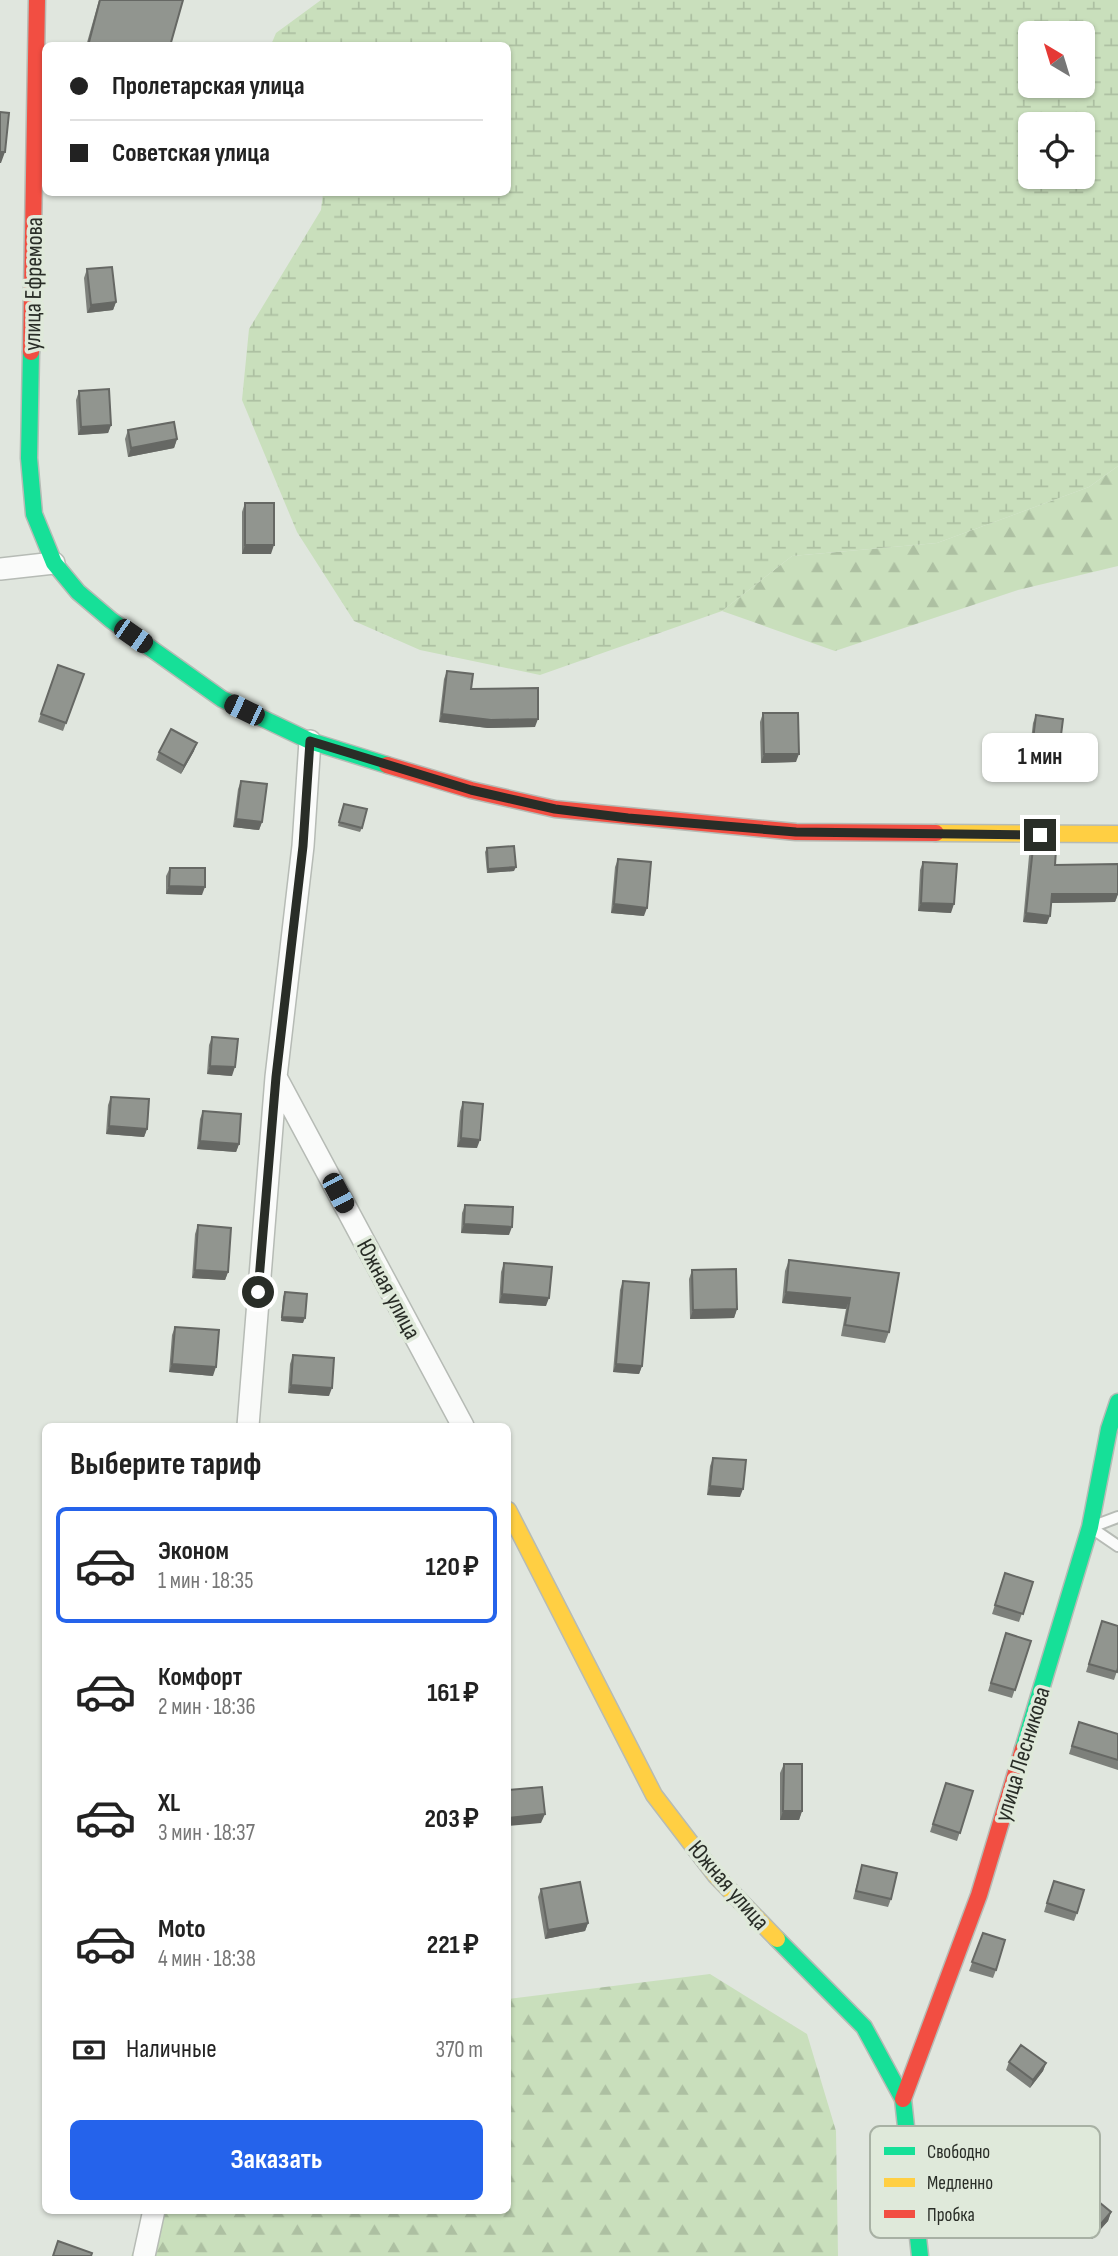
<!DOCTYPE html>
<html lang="ru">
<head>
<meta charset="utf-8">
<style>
  :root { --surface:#fff; --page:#f2f2f2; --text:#222; --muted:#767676; --line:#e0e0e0; --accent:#2563eb }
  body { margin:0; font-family:"Sofia Sans Condensed",sans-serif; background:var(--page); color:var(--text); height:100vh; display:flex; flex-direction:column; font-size:26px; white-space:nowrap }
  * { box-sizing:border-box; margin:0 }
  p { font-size:23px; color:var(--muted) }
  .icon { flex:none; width:38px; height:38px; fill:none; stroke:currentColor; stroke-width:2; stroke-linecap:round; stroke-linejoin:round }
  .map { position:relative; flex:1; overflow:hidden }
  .side { position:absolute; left:42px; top:1423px; width:469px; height:791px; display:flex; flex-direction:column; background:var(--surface); border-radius:10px; box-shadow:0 2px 5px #0004 }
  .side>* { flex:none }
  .hud { position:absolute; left:42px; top:42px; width:469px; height:154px; border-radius:10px; box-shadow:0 2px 5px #0004; display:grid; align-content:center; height:154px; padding:0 28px; background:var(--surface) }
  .needle { width:46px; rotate:322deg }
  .fabs { position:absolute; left:1018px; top:21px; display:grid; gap:14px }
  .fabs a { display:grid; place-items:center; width:77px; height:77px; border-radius:10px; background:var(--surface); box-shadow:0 2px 5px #0004; font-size:35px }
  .end { position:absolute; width:32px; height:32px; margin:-16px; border:9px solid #292d27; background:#fff; box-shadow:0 0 0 4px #fff }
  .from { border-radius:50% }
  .bubble { position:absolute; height:49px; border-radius:10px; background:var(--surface); box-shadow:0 2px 5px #0004; font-size:23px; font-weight:700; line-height:49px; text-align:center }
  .car { position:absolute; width:21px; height:42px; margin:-21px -10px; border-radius:9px; box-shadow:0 0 5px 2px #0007; background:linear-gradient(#222 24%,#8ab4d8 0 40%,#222 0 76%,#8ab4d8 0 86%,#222 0) }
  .hud b { display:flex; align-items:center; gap:24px; height:66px; font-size:26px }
  .hud b+b { border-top:2px solid var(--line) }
  .hud i { width:18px; height:18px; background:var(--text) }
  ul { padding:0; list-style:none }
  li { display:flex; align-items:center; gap:21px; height:116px; margin:0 14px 10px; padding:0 14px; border:4px solid transparent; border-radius:10px }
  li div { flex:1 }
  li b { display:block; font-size:26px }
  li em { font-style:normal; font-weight:700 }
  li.active { border-color:var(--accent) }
  li>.icon { width:63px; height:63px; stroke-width:1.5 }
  h2 { padding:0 28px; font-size:32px; line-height:84px }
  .pay { display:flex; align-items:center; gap:18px; height:77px; padding:0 28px; font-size:26px }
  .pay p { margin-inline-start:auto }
  .primary-button { display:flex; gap:14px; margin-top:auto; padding:14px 28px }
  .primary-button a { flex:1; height:80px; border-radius:10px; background:var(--accent); color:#fff; font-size:28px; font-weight:700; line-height:80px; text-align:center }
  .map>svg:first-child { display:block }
  .forest { fill:url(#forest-firs) }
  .wetland { fill:url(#wetland-marsh); fill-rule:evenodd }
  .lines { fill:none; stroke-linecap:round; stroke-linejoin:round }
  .lane-casing { stroke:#b6bbb5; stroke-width:14 }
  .street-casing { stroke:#b6bbb5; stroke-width:24 }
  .fast-casing { stroke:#b6bbb5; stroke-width:19 }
  .slow-casing { stroke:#b6bbb5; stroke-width:19 }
  .jam-casing { stroke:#b6bbb5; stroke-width:19 }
  .lane { stroke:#fafbfa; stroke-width:10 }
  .street { stroke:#fafbfa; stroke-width:21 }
  .fast { stroke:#16e098; stroke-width:16 }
  .slow { stroke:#ffcf43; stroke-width:16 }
  .jam { stroke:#f24e42; stroke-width:16 }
  .wall { fill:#7d807b }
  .shaded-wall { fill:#666864 }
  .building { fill:#91958f; stroke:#666864; stroke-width:2 }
  .route { stroke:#292d27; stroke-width:9 }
  .labels { text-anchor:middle; stroke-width:7; stroke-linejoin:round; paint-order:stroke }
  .street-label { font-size:24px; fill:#292d27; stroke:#dfe9da }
  .key { fill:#dfe9da; stroke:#a8b1a4; stroke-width:2 }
  .key-label { font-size:19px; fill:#292d27 }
</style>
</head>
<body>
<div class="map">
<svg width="1118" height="2256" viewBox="0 0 1118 2256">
  <defs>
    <pattern id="forest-firs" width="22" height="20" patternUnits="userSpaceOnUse" patternTransform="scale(1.75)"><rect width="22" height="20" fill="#c9dfbc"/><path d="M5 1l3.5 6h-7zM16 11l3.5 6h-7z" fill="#adc0a2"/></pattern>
    <pattern id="wetland-marsh" width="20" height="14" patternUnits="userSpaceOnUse" patternTransform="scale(1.75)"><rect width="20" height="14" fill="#c9dfbc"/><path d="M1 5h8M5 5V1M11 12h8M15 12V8" fill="none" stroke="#adc0a2"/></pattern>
  </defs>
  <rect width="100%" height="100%" fill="#e0e6de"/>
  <path class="forest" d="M 1118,466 L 1118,566 L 1018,590 L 835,651 L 722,611 L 792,556 L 937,543 L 1089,487 Z
    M 710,1974 L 807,2034 L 836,2131 L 838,2256 L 131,2256 L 151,2210 L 508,2210 L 508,1999 Z"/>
  <path class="wetland" d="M 321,0 L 1118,0 L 1118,466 L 1089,487 L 937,543 L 792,556 L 722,611 L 540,675 L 420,650 L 354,621 L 297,532 L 242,400 L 249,329 L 321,210 L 323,193 L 508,192 L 508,46 L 271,45 L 276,33 ZM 1031,33 L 1083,33 L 1083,86 L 1031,86 ZM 1031,124 L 1083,124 L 1083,177 L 1031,177 Z"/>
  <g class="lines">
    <g class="lane-casing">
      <path id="lane" d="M 1094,1526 L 1118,1517
        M 1093,1529 L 1118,1546"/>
    </g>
    <g class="street-casing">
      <path id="street" d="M 0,569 L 54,563
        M 276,1077 L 463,1426
        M 248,1426 L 276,1077 L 303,846 L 310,741
        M 144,2256 L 154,2210"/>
    </g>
    <g class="fast-casing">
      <path id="fast" d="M 31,352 L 29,458 L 34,514 L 54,563 L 78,592 L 111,620 L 222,699 L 310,741 L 387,765
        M 1023,1749 L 1090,1527 L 1109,1429 L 1118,1402
        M 777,1939 L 864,2027 L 903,2099 L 920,2256"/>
    </g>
    <g class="slow-casing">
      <path id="slow" d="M 936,833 L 1118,834
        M 508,1510 L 654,1795 L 716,1876 L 777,1939"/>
    </g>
    <g class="jam-casing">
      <path id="jam" d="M 31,352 L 37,0
        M 387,765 L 471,790 L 555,809 L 796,832 L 936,833
        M 903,2099 L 979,1895 L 1023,1749"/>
    </g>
    <use href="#lane" class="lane"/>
    <use href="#street" class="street"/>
    <use href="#fast" class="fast"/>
    <use href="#slow" class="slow"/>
    <use href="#jam" class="jam"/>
  </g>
  <path class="wall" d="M 99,0 L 183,0 L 170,46 L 86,46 Z
    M 87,269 L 116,302 L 113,310 L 87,313 L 84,278 Z
    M 79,391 L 111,425 L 108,433 L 78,435 L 76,400 Z
    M 128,430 L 177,439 L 174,448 L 128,457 L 125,439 Z
    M 245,503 L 271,554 L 242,554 L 242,512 Z
    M 58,665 L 84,674 L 63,731 L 38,722 Z
    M 447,671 L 471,689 L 535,727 L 488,728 L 439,722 L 444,679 Z
    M 763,713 L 796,762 L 761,763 L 760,722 Z
    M 1036,715 L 1056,760 L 1029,757 L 1033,723 Z
    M 194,751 L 181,774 L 156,760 L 159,752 Z
    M 241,781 L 262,822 L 259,830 L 233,827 L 238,789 Z
    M 342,808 L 362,828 L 360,832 L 338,826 Z
    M 487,848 L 514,871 L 487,873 L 485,852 Z
    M 1033,848 L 1055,865 L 1118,894 L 1115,902 L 1051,903 L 1047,924 L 1023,922 L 1029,856 Z
    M 618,859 L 644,916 L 611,913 L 615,867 Z
    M 923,862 L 951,913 L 918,911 L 920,870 Z
    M 170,868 L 202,895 L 166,894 L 166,876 Z
    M 212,1037 L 232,1076 L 207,1074 L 209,1045 Z
    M 111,1097 L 147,1129 L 144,1137 L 106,1134 L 108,1105 Z
    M 463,1102 L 477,1148 L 457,1147 L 460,1111 Z
    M 203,1111 L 239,1144 L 236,1152 L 197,1149 L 200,1119 Z
    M 465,1205 L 509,1235 L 461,1233 L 462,1213 Z
    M 198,1225 L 228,1272 L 225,1280 L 192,1278 L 195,1234 Z
    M 789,1260 L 899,1273 L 889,1332 L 885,1343 L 841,1336 L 846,1309 L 782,1303 L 785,1271 Z
    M 504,1263 L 546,1306 L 499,1303 L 501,1272 Z
    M 692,1270 L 737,1309 L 734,1318 L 690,1319 L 689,1279 Z
    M 623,1281 L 642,1366 L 639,1374 L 613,1372 L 620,1290 Z
    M 285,1292 L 303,1323 L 281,1321 L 283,1297 Z
    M 175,1327 L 213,1376 L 169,1372 L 172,1335 Z
    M 293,1355 L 329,1396 L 288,1393 L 290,1364 Z
    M 713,1458 L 740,1497 L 707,1495 L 710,1466 Z
    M 1005,1573 L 1033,1582 L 1019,1622 L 992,1614 Z
    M 1099,1630 L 1118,1668 L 1114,1680 L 1086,1672 Z
    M 1031,1641 L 1012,1698 L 988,1691 L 1003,1642 Z
    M 1076,1731 L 1118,1734 L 1118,1770 L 1069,1754 Z
    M 784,1764 L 802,1811 L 799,1820 L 780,1820 L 780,1773 Z
    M 946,1783 L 973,1791 L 957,1841 L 930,1832 Z
    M 862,1865 L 891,1899 L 888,1907 L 853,1899 Z
    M 541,1889 L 588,1923 L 585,1931 L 545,1939 L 538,1897 Z
    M 1051,1889 L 1077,1913 L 1074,1921 L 1044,1912 Z
    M 983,1933 L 996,1970 L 993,1978 L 969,1971 Z
    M 1009,2062 L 1046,2063 L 1043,2071 L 1030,2088 L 1006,2070 Z
    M 1067,2206 L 1111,2212 L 1108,2221 L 1092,2239 L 1064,2215 Z"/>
  <path class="shaded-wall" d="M 0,152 L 5,152 L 1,163 L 0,163 Z
    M 116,302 L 113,310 L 87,313 L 91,305 Z
    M 111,425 L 108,433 L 78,435 L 81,427 Z
    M 177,439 L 174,448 L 128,457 L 131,448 Z
    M 245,545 L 274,545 L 271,554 L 242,554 Z
    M 442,714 L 538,719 L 535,727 L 488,728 L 439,722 Z
    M 197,743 L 194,751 L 181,774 L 184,766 Z
    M 1032,748 L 1059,751 L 1056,760 L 1029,757 Z
    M 764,754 L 799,754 L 796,762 L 761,763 Z
    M 236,819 L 262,822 L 259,830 L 233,827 Z
    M 516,867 L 514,871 L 487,873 L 488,869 Z
    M 169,886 L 205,887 L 202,895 L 166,894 Z
    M 1052,894 L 1118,894 L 1115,902 L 1049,903 Z
    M 921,903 L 954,904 L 951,913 L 918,911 Z
    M 614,904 L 647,908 L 644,916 L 611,913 Z
    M 1026,913 L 1050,916 L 1047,924 L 1023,922 Z
    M 210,1066 L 235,1067 L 232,1076 L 207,1074 Z
    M 109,1126 L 147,1129 L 144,1137 L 106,1134 Z
    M 461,1138 L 480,1140 L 477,1148 L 457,1147 Z
    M 200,1141 L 239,1144 L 236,1152 L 197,1149 Z
    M 464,1224 L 512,1227 L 509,1235 L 461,1233 Z
    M 195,1270 L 228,1272 L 225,1280 L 192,1278 Z
    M 786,1292 L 850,1298 L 846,1309 L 782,1303 Z
    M 502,1294 L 549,1298 L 546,1306 L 499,1303 Z
    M 737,1309 L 734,1318 L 690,1319 L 693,1310 Z
    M 282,1317 L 305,1318 L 303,1323 L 281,1321 Z
    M 172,1364 L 216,1367 L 213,1376 L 169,1372 Z
    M 616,1364 L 642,1366 L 639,1374 L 613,1372 Z
    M 291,1385 L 332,1388 L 329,1396 L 288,1393 Z
    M 710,1486 L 743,1489 L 740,1497 L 707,1495 Z
    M 783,1811 L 802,1811 L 799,1820 L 780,1820 Z
    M 545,1814 L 541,1823 L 508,1826 L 508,1818 Z
    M 588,1923 L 585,1931 L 545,1939 L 548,1930 Z
    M 1046,2063 L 1043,2071 L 1030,2088 L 1033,2080 Z
    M 1111,2212 L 1108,2221 L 1092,2239 L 1095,2231 Z"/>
  <path class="building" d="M 100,0 L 183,0 L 170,46 L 88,46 Z
    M 0,112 L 9,113 L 5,152 L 0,152 Z
    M 112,267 L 116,302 L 91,305 L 87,269 Z
    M 109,389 L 111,425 L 81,427 L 79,391 Z
    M 174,422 L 177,439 L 131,448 L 128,430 Z
    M 245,503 L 274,503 L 274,545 L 245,545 Z
    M 58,665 L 84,674 L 66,723 L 41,714 Z
    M 447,671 L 473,674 L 471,689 L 538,688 L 538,719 L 491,720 L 442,714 Z
    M 763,713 L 798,713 L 799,754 L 764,754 Z
    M 1036,715 L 1063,719 L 1059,751 L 1032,748 Z
    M 171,729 L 197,743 L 184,766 L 159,752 Z
    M 241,781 L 267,784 L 262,822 L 236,819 Z
    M 344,804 L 367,809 L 362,828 L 339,822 Z
    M 514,846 L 516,867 L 488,869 L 487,848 Z
    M 1033,848 L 1056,850 L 1055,865 L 1118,864 L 1118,894 L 1052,894 L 1050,916 L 1026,913 Z
    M 618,859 L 651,862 L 647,908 L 614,904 Z
    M 923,862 L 957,864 L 954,904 L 921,903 Z
    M 170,868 L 205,868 L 205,887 L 169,886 Z
    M 212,1037 L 238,1039 L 235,1067 L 210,1066 Z
    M 111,1097 L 149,1099 L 147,1129 L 109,1126 Z
    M 463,1102 L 483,1104 L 480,1140 L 461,1138 Z
    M 203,1111 L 241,1114 L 239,1144 L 200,1141 Z
    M 465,1205 L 513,1207 L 512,1227 L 464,1224 Z
    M 198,1225 L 231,1228 L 228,1272 L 195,1270 Z
    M 789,1260 L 899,1273 L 889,1332 L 845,1325 L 850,1298 L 786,1292 Z
    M 504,1263 L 552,1267 L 549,1298 L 502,1294 Z
    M 736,1269 L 737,1309 L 693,1310 L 692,1270 Z
    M 623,1281 L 649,1283 L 642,1366 L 616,1364 Z
    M 285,1292 L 307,1294 L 305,1318 L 282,1317 Z
    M 175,1327 L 219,1330 L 216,1367 L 172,1364 Z
    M 293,1355 L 334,1358 L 332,1388 L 291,1385 Z
    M 713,1458 L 746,1460 L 743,1489 L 710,1486 Z
    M 1005,1573 L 1033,1582 L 1023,1614 L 995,1605 Z
    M 1102,1621 L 1118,1626 L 1118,1668 L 1117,1672 L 1089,1664 Z
    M 1006,1633 L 1031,1641 L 1015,1690 L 991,1683 Z
    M 1079,1722 L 1118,1734 L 1118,1760 L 1072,1746 Z
    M 784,1764 L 802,1764 L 802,1811 L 783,1811 Z
    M 946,1783 L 973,1791 L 960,1833 L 933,1824 Z
    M 542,1787 L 545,1814 L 508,1818 L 508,1790 Z
    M 862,1865 L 897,1873 L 891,1899 L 856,1891 Z
    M 1054,1881 L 1084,1890 L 1077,1913 L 1047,1903 Z
    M 580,1882 L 588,1923 L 548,1930 L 541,1889 Z
    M 983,1933 L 1005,1940 L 996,1970 L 972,1962 Z
    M 1021,2045 L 1046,2063 L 1033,2080 L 1009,2062 Z
    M 1082,2188 L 1111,2212 L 1095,2231 L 1067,2206 Z
    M 58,2241 L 92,2253 L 91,2256 L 53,2256 Z"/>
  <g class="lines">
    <path class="route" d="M 258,1292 L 276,1077 L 303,846 L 310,741 L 471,790 L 555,809 L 628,818 L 796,832 L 1040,835"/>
  </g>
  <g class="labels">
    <g class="street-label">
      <text transform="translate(33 284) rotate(-89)" y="8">улица Ефремова</text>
      <text transform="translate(389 1289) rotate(62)" y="8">Южная улица</text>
      <text transform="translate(1022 1754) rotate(-73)" y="8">улица Лесникова</text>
      <text transform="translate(729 1885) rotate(49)" y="8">Южная улица</text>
    </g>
  </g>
  <rect x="870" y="2126" width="230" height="112" rx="10" class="key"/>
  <rect x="884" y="2147" width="31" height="8" fill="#16e098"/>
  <rect x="884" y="2178" width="31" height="9" fill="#ffcf43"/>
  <rect x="884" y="2210" width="31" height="8" fill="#f24e42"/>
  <g class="key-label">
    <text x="927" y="2158">Свободно</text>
    <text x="927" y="2189">Медленно</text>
    <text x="927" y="2221">Пробка</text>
  </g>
</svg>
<div class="fabs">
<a><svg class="needle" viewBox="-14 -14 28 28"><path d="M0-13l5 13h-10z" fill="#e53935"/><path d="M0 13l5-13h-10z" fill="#767676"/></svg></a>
<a><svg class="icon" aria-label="locate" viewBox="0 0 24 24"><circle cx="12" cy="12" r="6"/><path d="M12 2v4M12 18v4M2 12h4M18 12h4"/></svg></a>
</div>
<i class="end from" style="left:258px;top:1292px"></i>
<i class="end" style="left:1040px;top:835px"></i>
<div class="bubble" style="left:982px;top:733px;width:116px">1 мин</div>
<i class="car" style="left:133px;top:636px;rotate:125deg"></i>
<i class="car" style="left:244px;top:710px;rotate:296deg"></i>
<i class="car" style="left:338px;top:1193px;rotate:152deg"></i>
<div class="hud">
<b><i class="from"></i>Пролетарская улица</b>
<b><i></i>Советская улица</b>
</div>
<section class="side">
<h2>Выберите тариф</h2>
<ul>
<li class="active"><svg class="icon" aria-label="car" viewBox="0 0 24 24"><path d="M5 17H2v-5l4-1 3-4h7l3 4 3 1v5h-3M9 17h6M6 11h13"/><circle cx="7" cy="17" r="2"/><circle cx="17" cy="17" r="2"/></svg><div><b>Эконом</b><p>1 мин · 18:35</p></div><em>120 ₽</em></li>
<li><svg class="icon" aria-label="car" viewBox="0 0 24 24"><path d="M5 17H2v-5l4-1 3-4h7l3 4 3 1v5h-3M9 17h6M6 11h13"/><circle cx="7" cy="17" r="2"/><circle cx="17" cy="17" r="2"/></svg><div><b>Комфорт</b><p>2 мин · 18:36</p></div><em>161 ₽</em></li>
<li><svg class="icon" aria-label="car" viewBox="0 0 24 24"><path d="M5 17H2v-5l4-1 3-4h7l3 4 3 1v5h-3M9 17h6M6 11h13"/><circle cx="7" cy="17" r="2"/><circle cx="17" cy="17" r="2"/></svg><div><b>XL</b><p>3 мин · 18:37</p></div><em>203 ₽</em></li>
<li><svg class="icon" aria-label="car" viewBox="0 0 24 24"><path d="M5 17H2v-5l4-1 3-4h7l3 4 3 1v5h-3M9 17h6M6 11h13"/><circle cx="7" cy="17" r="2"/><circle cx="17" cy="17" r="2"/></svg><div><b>Moto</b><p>4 мин · 18:38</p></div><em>221 ₽</em></li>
</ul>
<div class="pay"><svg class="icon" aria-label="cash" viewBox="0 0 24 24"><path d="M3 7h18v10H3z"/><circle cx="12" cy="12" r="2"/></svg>Наличные<p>370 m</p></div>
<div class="primary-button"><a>Заказать</a></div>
</section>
</div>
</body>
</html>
